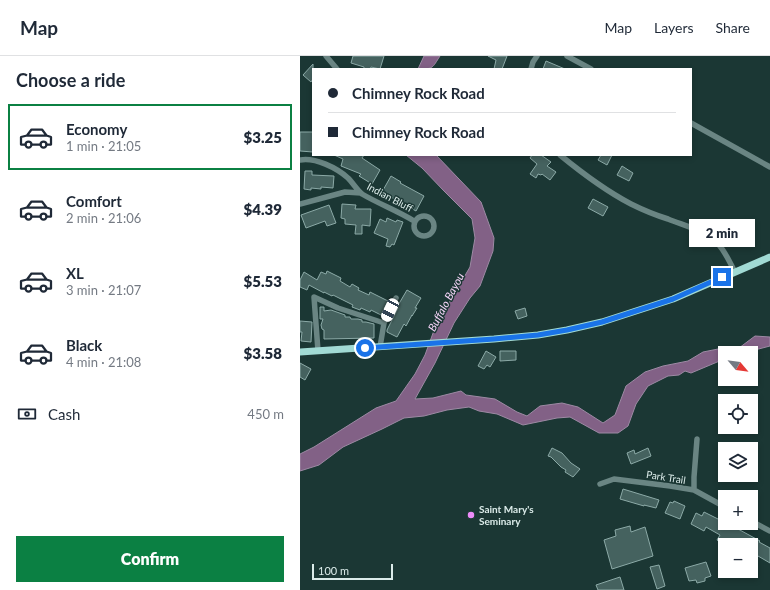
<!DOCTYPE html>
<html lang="en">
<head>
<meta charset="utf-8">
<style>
  :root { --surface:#fff; --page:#f6f6f7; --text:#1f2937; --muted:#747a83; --line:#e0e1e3; --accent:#0b8043 }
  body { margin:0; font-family:Lato,sans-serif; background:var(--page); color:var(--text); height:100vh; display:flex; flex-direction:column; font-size:15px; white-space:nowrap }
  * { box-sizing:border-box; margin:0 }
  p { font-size:13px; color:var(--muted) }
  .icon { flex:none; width:22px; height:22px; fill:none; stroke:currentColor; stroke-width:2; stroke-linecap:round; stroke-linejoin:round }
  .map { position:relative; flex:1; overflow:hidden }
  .details { display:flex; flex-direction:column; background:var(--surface); width:300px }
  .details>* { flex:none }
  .hud { position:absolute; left:12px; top:12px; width:380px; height:88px; border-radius:0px; box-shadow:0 2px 6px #0003; display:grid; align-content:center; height:88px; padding:0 16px; background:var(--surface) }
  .needle { width:26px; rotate:119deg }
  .fabs { position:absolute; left:418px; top:290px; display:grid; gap:8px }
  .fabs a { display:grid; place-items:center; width:40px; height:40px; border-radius:0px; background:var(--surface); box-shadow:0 2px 6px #0003; font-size:20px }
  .scale { position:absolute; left:12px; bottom:10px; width:81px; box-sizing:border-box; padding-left:4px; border:2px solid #dbebe9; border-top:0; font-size:11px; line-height:14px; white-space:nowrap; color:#dbebe9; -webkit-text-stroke:3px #1b3734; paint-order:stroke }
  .end { position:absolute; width:18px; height:18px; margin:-9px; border:5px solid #1a73e8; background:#fff; box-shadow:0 0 0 2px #fff }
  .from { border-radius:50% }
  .bubble { position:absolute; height:28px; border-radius:0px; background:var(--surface); box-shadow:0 2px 6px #0003; font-size:13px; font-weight:800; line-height:28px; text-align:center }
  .car { position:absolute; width:12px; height:24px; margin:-12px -6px; border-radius:5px; box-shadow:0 0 3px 1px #0007; background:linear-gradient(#fff 24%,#345 0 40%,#fff 0 76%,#345 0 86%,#fff 0) }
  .hud b { display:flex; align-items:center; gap:14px; height:38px; font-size:15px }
  .hud b+b { border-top:1px solid var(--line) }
  .hud i { width:10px; height:10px; background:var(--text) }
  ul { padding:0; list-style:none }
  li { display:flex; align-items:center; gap:12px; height:66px; margin:0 8px 6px; padding:0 8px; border:2px solid transparent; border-radius:0px }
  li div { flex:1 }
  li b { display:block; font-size:15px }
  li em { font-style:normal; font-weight:800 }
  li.active { border-color:var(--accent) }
  li>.icon { width:36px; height:36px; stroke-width:1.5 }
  h2 { padding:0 16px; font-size:18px; line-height:48px }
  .pay { display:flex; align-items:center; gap:10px; height:44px; padding:0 16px; font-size:15px }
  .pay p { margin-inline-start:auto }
  .button { display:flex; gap:8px; margin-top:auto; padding:8px 16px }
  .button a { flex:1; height:46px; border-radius:0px; background:var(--accent); color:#fff; font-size:16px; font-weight:800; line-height:46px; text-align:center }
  header { display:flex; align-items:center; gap:24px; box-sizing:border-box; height:56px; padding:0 20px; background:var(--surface); border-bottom:1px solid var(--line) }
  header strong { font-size:19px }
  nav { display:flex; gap:22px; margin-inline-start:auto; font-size:14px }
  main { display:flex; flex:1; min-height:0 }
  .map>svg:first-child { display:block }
  .water { fill:#826186; stroke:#9d8aa4 }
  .building { fill:#45625f; stroke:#8caaa7 }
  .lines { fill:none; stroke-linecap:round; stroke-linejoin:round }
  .minor { stroke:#6a8583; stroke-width:5.5 }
  .major { stroke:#a1dad4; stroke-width:7 }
  .route { stroke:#1a73e8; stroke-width:5 }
  .poi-dot { fill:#ed8cf9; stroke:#1b3734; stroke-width:1.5 }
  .labels { text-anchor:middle; stroke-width:3; stroke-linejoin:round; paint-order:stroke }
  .street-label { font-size:10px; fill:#dbebe9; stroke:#1b3734 }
  .poi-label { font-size:10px; font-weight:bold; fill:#dbebe9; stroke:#1b3734; text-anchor:start }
  .water-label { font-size:11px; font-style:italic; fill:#f7d6fa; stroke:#1b3734 }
</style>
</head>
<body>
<header>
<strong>Map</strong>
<nav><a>Map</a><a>Layers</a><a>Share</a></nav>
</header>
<main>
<section class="details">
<h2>Choose a ride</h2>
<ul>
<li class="active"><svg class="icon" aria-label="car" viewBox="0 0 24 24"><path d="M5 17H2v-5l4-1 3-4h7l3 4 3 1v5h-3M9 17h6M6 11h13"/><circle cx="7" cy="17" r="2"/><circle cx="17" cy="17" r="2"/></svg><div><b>Economy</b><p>1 min · 21:05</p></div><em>$3.25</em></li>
<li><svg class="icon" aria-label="car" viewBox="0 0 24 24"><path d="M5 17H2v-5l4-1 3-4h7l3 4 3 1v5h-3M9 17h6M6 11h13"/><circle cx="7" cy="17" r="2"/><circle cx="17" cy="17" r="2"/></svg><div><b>Comfort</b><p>2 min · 21:06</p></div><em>$4.39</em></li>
<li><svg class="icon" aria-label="car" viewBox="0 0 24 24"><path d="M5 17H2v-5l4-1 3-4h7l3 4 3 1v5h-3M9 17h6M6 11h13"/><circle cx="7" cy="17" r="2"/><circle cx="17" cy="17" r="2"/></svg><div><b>XL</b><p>3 min · 21:07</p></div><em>$5.53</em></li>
<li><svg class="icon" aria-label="car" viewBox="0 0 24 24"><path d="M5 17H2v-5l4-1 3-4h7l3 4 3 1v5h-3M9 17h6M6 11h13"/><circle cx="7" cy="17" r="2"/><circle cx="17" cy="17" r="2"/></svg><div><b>Black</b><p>4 min · 21:08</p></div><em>$3.58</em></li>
</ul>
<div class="pay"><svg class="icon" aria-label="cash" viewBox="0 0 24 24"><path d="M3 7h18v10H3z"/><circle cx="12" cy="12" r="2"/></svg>Cash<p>450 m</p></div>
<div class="button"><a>Confirm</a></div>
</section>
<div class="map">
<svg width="470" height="534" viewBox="0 0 470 534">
  <rect width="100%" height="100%" fill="#1b3734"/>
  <path class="water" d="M 124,0 L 140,0 C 132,12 134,13 118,13 Z
    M 106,99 L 136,99 L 181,146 L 194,182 L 193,195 L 180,230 L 170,242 L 154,267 L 135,307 L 115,343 L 133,342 L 161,335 L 166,339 L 195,343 L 217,356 L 227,360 L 240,350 L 262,347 L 278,351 L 303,367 L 315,359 L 326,330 L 345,316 L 363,310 L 388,305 L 403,296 L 423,292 L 439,292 L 455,280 L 470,281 L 470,290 L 451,295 L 448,297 L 425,297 L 425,305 L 422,304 L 391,317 L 385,315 L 379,319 L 368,320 L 348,330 L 336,348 L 328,370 L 318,377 L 299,377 L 270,361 L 257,362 L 223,369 L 197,358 L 179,355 L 169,351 L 147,354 L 124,360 L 104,362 L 82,373 L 43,391 L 19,409 L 0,415 L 0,398 L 14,391 L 76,352 L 96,345 L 115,318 L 125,299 L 136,269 L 170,211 L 175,182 L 172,163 L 144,135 L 122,112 Z"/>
  <path class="building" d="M 53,0 L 84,0 L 80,13 L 71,11 L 70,13 L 64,13 L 64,11 L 51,7 Z
    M 188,0 L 207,0 L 202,13 L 194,13 L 196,4 Z
    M 246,5 L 265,13 L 243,13 Z
    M 13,8 L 13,23 L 11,26 L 3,19 Z
    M 0,76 L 13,76 L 13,96 L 0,95 Z
    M 34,99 L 64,99 L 62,102 L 80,114 L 72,128 L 59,120 L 61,118 L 41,110 L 43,103 Z
    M 232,99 L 241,99 L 251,106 L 247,110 L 256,116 L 250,124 L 242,118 L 241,119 L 238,118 L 236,122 L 230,118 L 237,108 L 230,102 Z
    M 301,99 L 312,99 L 307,109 L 298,104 Z
    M 322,110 L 333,117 L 329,125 L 317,119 Z
    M 5,115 L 12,115 L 12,119 L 34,120 L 33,132 L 21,131 L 21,133 L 11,132 L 11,134 L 4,133 Z
    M 91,120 L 101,126 L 100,127 L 124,140 L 116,155 L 82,136 Z
    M 293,143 L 308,151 L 303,160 L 288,152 Z
    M 42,148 L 56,149 L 55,153 L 71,153 L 70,170 L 62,169 L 62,178 L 55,178 L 56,169 L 45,168 L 45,163 L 41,162 Z
    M 29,149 L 36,167 L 27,170 L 25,165 L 6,172 L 1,159 Z
    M 87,162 L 96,166 L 97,164 L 103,166 L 94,189 L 92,188 L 90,191 L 86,190 L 88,183 L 74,177 L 80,163 L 86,166 Z
    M 27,215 L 41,222 L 40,225 L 50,231 L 52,228 L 59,232 L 58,234 L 69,239 L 70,236 L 88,245 L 81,259 L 71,254 L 70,256 L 61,252 L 60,254 L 52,251 L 53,249 L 33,239 L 32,240 L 24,236 L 24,237 L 9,229 L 7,234 L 0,231 L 0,224 L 4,216 L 17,224 L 21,216 L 26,218 Z
    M 107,234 L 121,242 L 115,252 L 117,252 L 112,260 L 112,259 L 106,270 L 104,268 L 97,281 L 87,276 L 87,274 L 98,252 L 97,251 Z
    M 20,251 L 24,251 L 24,255 L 31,254 L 45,259 L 45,261 L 50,261 L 51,263 L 58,263 L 62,264 L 62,266 L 66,266 L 74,268 L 74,282 L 24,283 L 24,274 L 22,273 L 21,269 L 23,263 L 20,263 Z
    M 225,252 L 227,260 L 218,263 L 215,255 Z
    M 0,265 L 12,266 L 11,286 L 1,285 L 2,276 L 0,276 Z
    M 186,295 L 196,301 L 190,311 L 187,309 L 184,313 L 178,310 Z
    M 200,295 L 216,295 L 216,304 L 200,305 Z
    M 0,307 L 11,313 L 5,324 L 0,321 Z
    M 252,392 L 262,397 L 271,407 L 280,413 L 273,421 L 265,416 L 266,414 L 261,411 L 251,401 L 248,400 Z
    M 348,392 L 351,400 L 331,408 L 327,397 L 334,394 L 335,398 Z
    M 323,433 L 359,444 L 356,452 L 344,449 L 344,450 L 320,443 Z
    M 374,445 L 385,450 L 380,463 L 365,457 L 370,446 L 373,447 Z
    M 404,456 L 420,464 L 419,467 L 427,467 L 460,485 L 459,486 L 470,492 L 470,507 L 458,500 L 457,502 L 451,499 L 451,489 L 448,489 L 437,483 L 434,489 L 425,489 L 417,484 L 420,479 L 406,471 L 404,475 L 391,468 L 396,457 L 402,460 Z
    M 330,470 L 331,476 L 345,471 L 353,500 L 312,513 L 304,484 L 316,480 L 315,474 Z
    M 406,506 L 411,520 L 405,522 L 405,525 L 397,527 L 396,524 L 389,525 L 385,512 Z
    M 359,509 L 365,530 L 357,533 L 350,511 Z
    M 320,521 L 324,534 L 298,534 L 296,529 Z"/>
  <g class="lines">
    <path class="minor" d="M 26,0 L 37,13
      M 267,0 L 291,13
      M 231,13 L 233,6 L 237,0
      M 391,67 L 470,111
      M 260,99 C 282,117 306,135 331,148 C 343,154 355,159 368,163 C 385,170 407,175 419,189 C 426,197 430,207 435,216
      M 0,104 C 15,101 37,112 48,122 C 53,127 57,134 62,138 C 79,148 98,155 114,165
      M 0,148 L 45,136 L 61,137
      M114 170a10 10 0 1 1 20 0a10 10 0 1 1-20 0Z
      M 80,291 L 84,267 L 96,242
      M 18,295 L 14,241 L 38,252 L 84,267
      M 300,428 L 314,423 L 370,430 L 394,434 L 425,451
      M 394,434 L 394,421 L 397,383
      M 451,465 L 470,475"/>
    <path class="major" d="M 0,296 L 194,283 L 238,279 L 267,274 L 302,266 L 373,243 L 470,201"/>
  </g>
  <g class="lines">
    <path class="route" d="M 65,292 L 194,283 L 238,279 L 267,274 L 302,266 L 373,243 L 422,221"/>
  </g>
  <circle class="poi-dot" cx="171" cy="459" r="4"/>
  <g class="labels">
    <g class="street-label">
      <text transform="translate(90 141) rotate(28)" y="4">Indian Bluff</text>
      <text transform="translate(366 421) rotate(9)" y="4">Park Trail</text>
    </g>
    <g class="poi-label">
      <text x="179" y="457">Saint Mary's<tspan x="179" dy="12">Seminary</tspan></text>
    </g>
    <g class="water-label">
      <text transform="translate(146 246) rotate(-62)" y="4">Buffalo Bayou</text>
    </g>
  </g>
</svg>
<div class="fabs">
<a><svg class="needle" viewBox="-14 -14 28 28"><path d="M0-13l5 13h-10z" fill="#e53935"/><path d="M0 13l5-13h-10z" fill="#747a83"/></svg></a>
<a><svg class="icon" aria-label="locate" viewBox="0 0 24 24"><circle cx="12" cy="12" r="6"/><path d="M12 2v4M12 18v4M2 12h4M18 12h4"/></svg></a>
<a><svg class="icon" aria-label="layers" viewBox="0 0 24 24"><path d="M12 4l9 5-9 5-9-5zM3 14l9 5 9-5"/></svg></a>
<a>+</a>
<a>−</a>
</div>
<div class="scale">100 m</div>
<i class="end from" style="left:65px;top:292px"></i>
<i class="end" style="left:422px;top:221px"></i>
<div class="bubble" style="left:389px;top:163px;width:66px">2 min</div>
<i class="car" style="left:90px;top:254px;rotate:206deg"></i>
<div class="hud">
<b><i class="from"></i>Chimney Rock Road</b>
<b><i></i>Chimney Rock Road</b>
</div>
</div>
</main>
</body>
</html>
